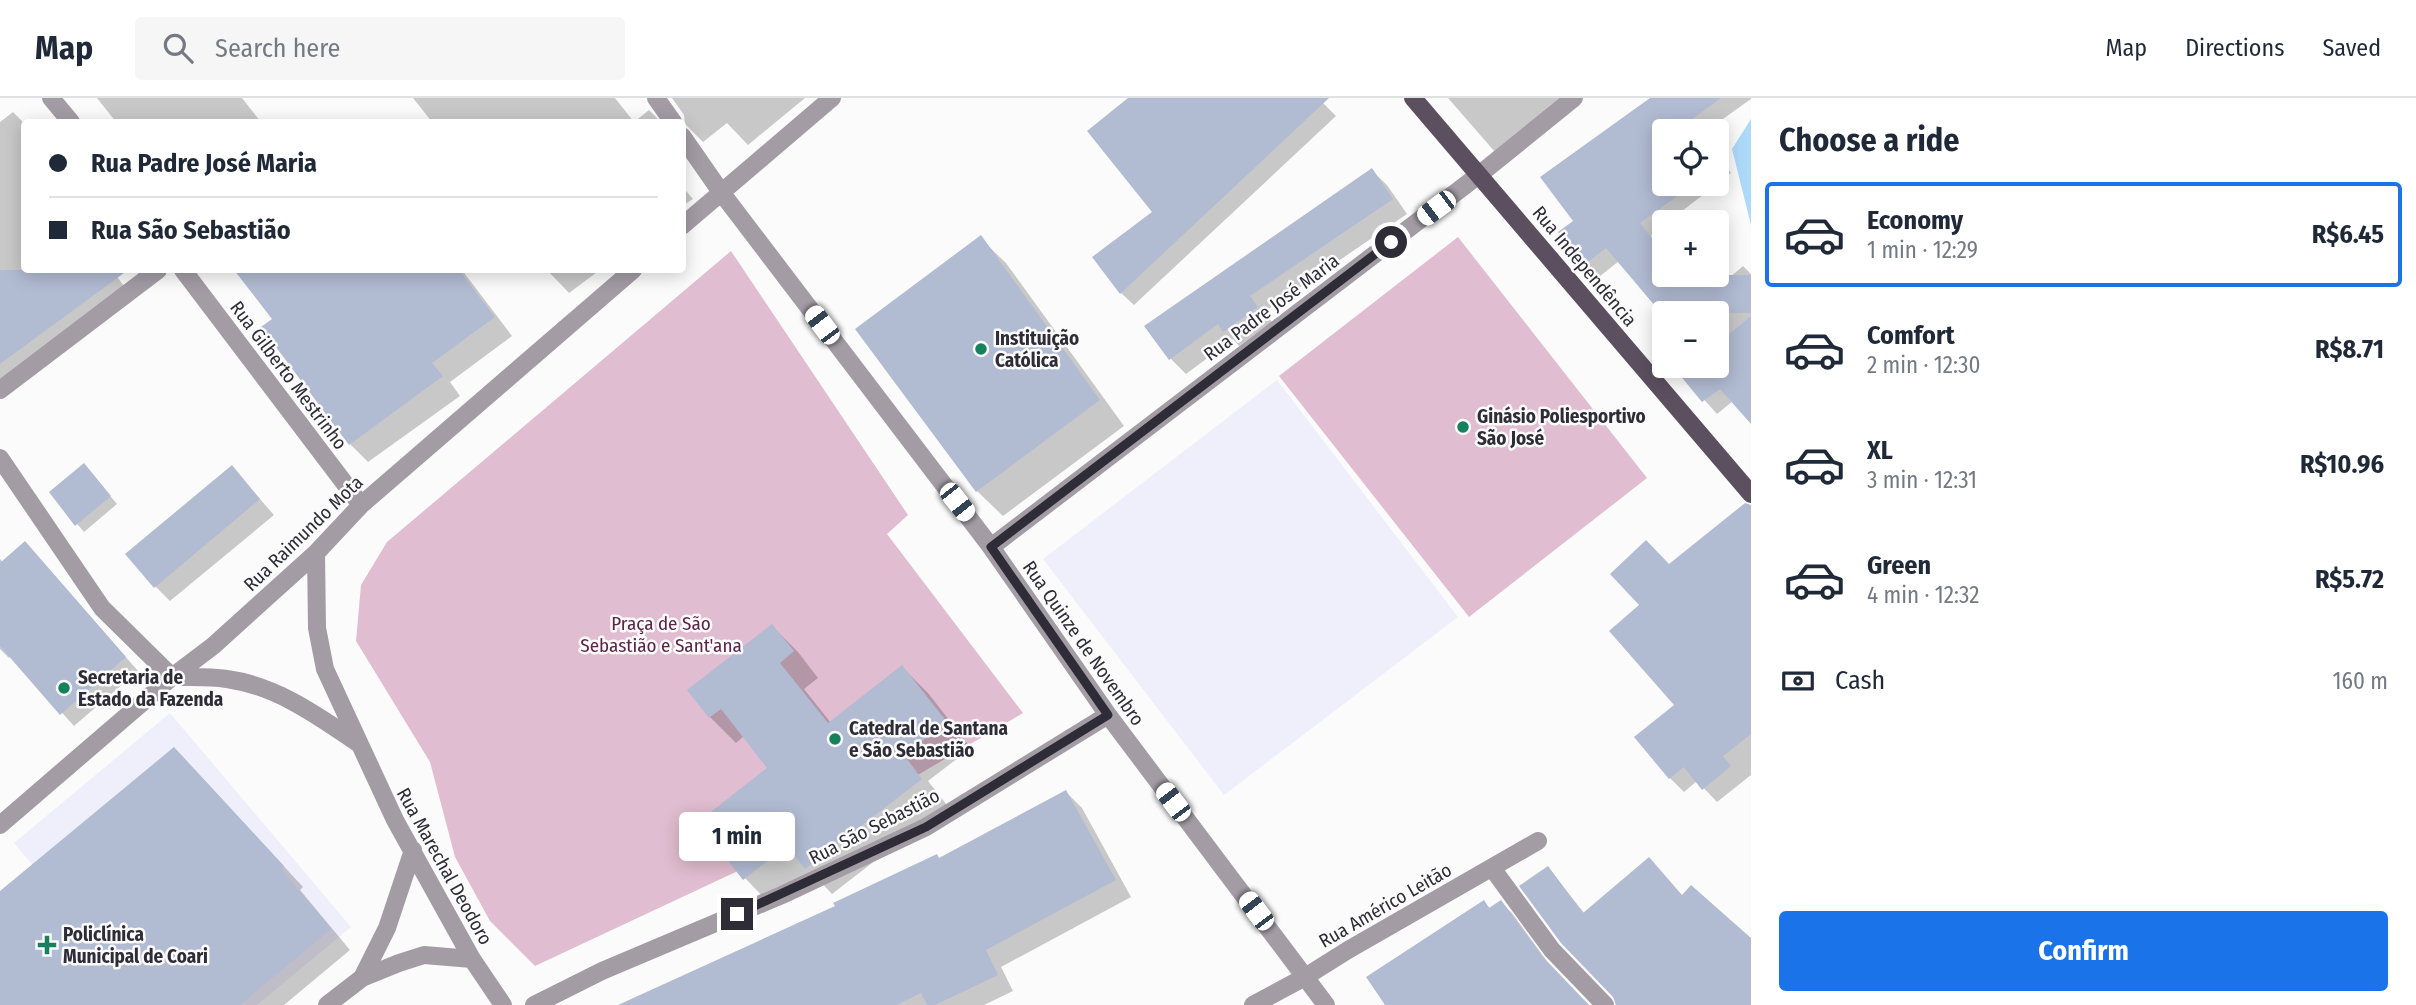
<!DOCTYPE html>
<html lang="en">
<head>
<meta charset="utf-8">
<style>
  :root { --surface:#fff; --page:#f6f6f7; --text:#1f2937; --muted:#747a83; --line:#e0e1e3; --accent:#1a73e8 }
  body { margin:0; font-family:"Fira Sans Condensed",sans-serif; background:var(--page); color:var(--text); height:100vh; display:flex; flex-direction:column; font-size:26px; white-space:nowrap }
  * { box-sizing:border-box; margin:0 }
  p { font-size:23px; color:var(--muted) }
  .icon { flex:none; width:38px; height:38px; fill:none; stroke:currentColor; stroke-width:2; stroke-linecap:round; stroke-linejoin:round }
  .map { position:relative; flex:1; overflow:hidden }
  .drawer { display:flex; flex-direction:column; background:var(--surface); width:665px }
  .drawer>* { flex:none }
  .guide { position:absolute; left:21px; top:21px; width:665px; height:154px; border-radius:7px; box-shadow:0 4px 18px #0003; display:grid; align-content:center; height:154px; padding:0 28px; background:var(--surface) }
  .controls { position:absolute; left:1652px; top:21px; display:grid; gap:14px }
  .controls a { display:grid; place-items:center; width:77px; height:77px; border-radius:7px; background:var(--surface); box-shadow:0 4px 18px #0003; font-size:35px }
  .end { position:absolute; width:32px; height:32px; margin:-16px; border:9px solid #2e2c36; background:#fff; box-shadow:0 0 0 4px #fff }
  .from { border-radius:50% }
  .bubble { position:absolute; height:49px; border-radius:7px; background:var(--surface); box-shadow:0 4px 18px #0003; font-size:23px; font-weight:700; line-height:49px; text-align:center }
  .car { position:absolute; width:21px; height:42px; margin:-21px -10px; border-radius:9px; box-shadow:0 0 5px 2px #0007; background:linear-gradient(#fff 24%,#345 0 40%,#fff 0 76%,#345 0 86%,#fff 0) }
  .guide b { display:flex; align-items:center; gap:24px; height:66px; font-size:26px }
  .guide b+b { border-top:2px solid var(--line) }
  .guide i { width:18px; height:18px; background:var(--text) }
  ul { padding:0; list-style:none }
  li { display:flex; align-items:center; gap:21px; height:105px; margin:0 14px 10px; padding:0 14px; border:4px solid transparent; border-radius:7px }
  li div { flex:1 }
  li b { display:block; font-size:26px }
  li em { font-style:normal; font-weight:700 }
  li.on { border-color:var(--accent) }
  li>.icon { width:63px; height:63px; stroke-width:1.5 }
  h2 { padding:0 28px; font-size:32px; line-height:84px }
  .pay { display:flex; align-items:center; gap:18px; height:77px; padding:0 28px; font-size:26px }
  .pay p { margin-inline-start:auto }
  .primary-button { display:flex; gap:14px; margin-top:auto; padding:14px 28px }
  .primary-button a { flex:1; height:80px; border-radius:7px; background:var(--accent); color:#fff; font-size:28px; font-weight:700; line-height:80px; text-align:center }
  header { display:flex; align-items:center; gap:42px; box-sizing:border-box; height:98px; padding:0 35px; background:var(--surface); border-bottom:2px solid var(--line) }
  header strong { font-size:33px }
  nav { display:flex; gap:38px; margin-inline-start:auto; font-size:24px }
  .search { width:490px; height:63px; background:var(--page); display:flex; align-items:center; gap:18px; box-sizing:border-box; padding:0 24px; border-radius:7px; color:var(--muted); font-size:26px }
  main { display:flex; flex:1; min-height:0 }
  .map>svg:first-child { display:block }
  .built { fill:#efeefb }
  .green { fill:#e0bdd0 }
  .water { fill:#aedafa }
  .shadow { fill:#0003 }
  .building { fill:#b1bbd2 }
  .lines { fill:none; stroke-linecap:round; stroke-linejoin:round }
  .minor { stroke:#a39ca5; stroke-width:18 }
  .major { stroke:#5c5060; stroke-width:18 }
  .route { stroke:#2e2c36; stroke-width:9 }
  .poi-dot { fill:#16815c; stroke:#fbfbfb; stroke-width:2.5 }
  .labels { text-anchor:middle; stroke-width:5; stroke-linejoin:round; paint-order:stroke }
  .street-label { font-size:19px; fill:#2e2c36; stroke:#fbfbfb }
  .poi-label { font-size:19px; font-weight:bold; fill:#2e2c36; stroke:#fbfbfb; text-anchor:start }
  .park-label { font-size:19px; fill:#5c2448; stroke:#fbfbfb }
</style>
</head>
<body>
<header>
<strong>Map</strong>
<div class="search"><svg class="icon" aria-label="search" viewBox="0 0 24 24"><circle cx="10" cy="10" r="6"/><path d="M15 15l6 6"/></svg>Search here</div>
<nav><a>Map</a><a>Directions</a><a>Saved</a></nav>
</header>
<main>
<div class="map">
<svg width="1751" height="907" viewBox="0 0 1751 907">
  <rect width="100%" height="100%" fill="#fbfbfb"/>
  <path class="built" d="M 1277,282 L 1458,519 L 1224,697 L 1043,461 Z
    M 170,615 L 351,829 L 257,907 L 151,907 L 14,745 Z"/>
  <path class="green" d="M 1458,139 L 1647,380 L 1469,519 L 1279,278 Z
    M 731,153 L 908,417 L 887,436 L 1023,615 L 821,734 L 535,868 L 490,823 L 455,759 L 430,664 L 356,543 L 361,487 L 387,444 Z"/>
  <path class="water" d="M 1751,21 L 1751,127 L 1732,51 Z"/>
  <path class="shadow" d="M 97,0 L 242,0 L 261,24 L 116,24 Z
    M 413,0 L 615,0 L 634,24 L 432,24 Z
    M 672,0 L 805,0 L 748,47 L 727,25 L 703,44 L 685,26 L 684,17 Z
    M 1131,0 L 1318,0 L 1336,18 L 1134,207 L 1121,195 L 1155,114 Z
    M 1448,0 L 1561,0 L 1495,54 Z
    M 1666,0 L 1751,0 L 1751,1 L 1706,33 L 1672,33 L 1683,25 Z
    M 649,12 L 661,24 L 634,24 Z
    M 13,14 L 24,25 L 24,172 L 112,172 L 132,199 L 0,281 L 0,24 Z
    M 1664,39 L 1664,86 L 1717,86 L 1717,56 L 1731,75 L 1668,124 L 1664,124 L 1664,127 L 1651,138 L 1664,155 L 1664,177 L 1682,177 L 1703,202 L 1743,168 L 1751,176 L 1751,323 L 1733,303 L 1717,316 L 1682,277 L 1693,268 L 1717,268 L 1717,215 L 1664,217 L 1619,163 L 1599,179 L 1561,135 Z
    M 1372,73 L 1387,87 L 1407,116 L 1264,214 L 1272,224 L 1239,248 L 1233,241 L 1186,276 L 1171,261 L 1146,228 Z
    M 682,88 L 693,101 L 682,108 Z
    M 980,140 L 1006,165 L 1124,328 L 1003,418 L 977,393 Z
    M 235,172 L 334,172 L 337,176 L 343,172 L 364,172 L 370,178 L 378,172 L 462,172 L 512,238 L 450,284 L 460,298 L 368,364 L 350,346 L 274,221 Z
    M 547,172 L 600,172 L 569,195 Z
    M 232,369 L 274,417 L 170,503 L 155,488 Z
    M 91,375 L 117,406 L 84,434 L 51,395 Z
    M 1739,412 L 1751,425 L 1751,677 L 1717,704 L 1697,683 L 1684,694 L 1670,680 L 1677,607 L 1642,507 L 1670,468 Z
    M 38,459 L 138,573 L 74,628 L 11,558 L 9,560 L 0,551 L 0,461 L 3,464 Z
    M 772,528 L 798,554 L 818,580 L 804,591 L 831,625 L 902,569 L 928,595 L 971,650 L 928,683 L 947,707 L 832,796 L 811,774 L 770,806 L 745,780 L 770,670 L 744,638 L 736,645 L 710,619 L 690,592 Z
    M 194,671 L 303,789 L 300,792 L 350,852 L 284,907 L 0,907 L 0,795 Z
    M 1066,694 L 1082,710 L 1131,799 L 1001,869 L 1013,893 L 984,907 L 622,907 L 940,761 Z
    M 1548,770 L 1585,816 L 1683,799 L 1749,841 L 1751,839 L 1751,907 L 1617,907 L 1615,899 Z
    M 1483,804 L 1491,811 L 1501,804 L 1512,815 L 1554,873 L 1587,907 L 1387,907 Z"/>
  <path class="building" d="M 1128,0 L 1329,0 L 1120,196 L 1092,159 L 1152,114 L 1087,33 Z
    M 1650,0 L 1721,0 L 1690,23 L 1698,33 L 1664,33 L 1664,86 L 1694,86 L 1640,125 L 1664,156 L 1664,177 L 1751,177 L 1751,215 L 1661,215 L 1606,150 L 1584,167 L 1558,134 L 1573,123 L 1540,79 Z
    M 1372,70 L 1393,101 L 1250,198 L 1258,209 L 1223,234 L 1218,226 L 1169,262 L 1144,228 Z
    M 981,137 L 1100,302 L 976,394 L 855,231 Z
    M 0,172 L 128,172 L 0,266 Z
    M 234,172 L 459,172 L 495,219 L 432,265 L 443,278 L 349,347 L 261,229 L 272,221 Z
    M 1751,218 L 1751,326 L 1720,291 L 1702,304 L 1679,276 L 1690,268 L 1717,268 L 1717,246 Z
    M 84,365 L 111,398 L 75,428 L 49,394 Z
    M 232,367 L 260,401 L 154,490 L 125,456 Z
    M 1745,405 L 1751,407 L 1751,636 L 1723,658 L 1731,668 L 1702,692 L 1684,669 L 1669,681 L 1634,639 L 1674,607 L 1609,533 L 1639,507 L 1610,476 L 1646,442 L 1669,466 Z
    M 25,443 L 126,559 L 60,617 L 0,548 L 0,465 Z
    M 772,526 L 794,553 L 780,565 L 828,625 L 902,567 L 947,624 L 904,657 L 922,681 L 805,771 L 787,748 L 743,782 L 698,724 L 767,670 L 721,611 L 709,620 L 687,592 Z
    M 174,649 L 284,768 L 281,771 L 331,831 L 240,907 L 0,907 L 0,793 Z
    M 1066,692 L 1116,782 L 986,852 L 998,877 L 935,907 L 927,907 L 921,895 L 896,907 L 618,907 L 835,808 L 833,805 L 937,756 L 939,760 Z
    M 1649,759 L 1682,797 L 1691,787 L 1751,840 L 1751,907 L 1616,907 L 1613,899 L 1561,845 L 1519,788 L 1548,768 L 1583,815 Z
    M 1484,802 L 1489,810 L 1501,802 L 1543,859 L 1589,907 L 1385,907 L 1366,879 Z"/>
  <g class="lines">
    <path class="minor" d="M 51,0 L 71,24
      M 656,0 L 673,24
      M 682,38 L 721,94 L 991,449 L 1108,617 L 1326,907
      M 682,128 L 832,0
      M 183,172 L 361,407
      M 0,292 L 158,172
      M 0,360 L 102,510 L 172,579
      M 991,449 L 1480,76 L 1574,0
      M 316,455 L 317,530 L 325,571 L 395,722 L 472,861 L 503,907
      M 172,579 C 190,579 209,578 227,581 C 277,588 318,618 358,645
      M 0,727 L 172,579 L 213,548 L 316,455 L 361,407 L 633,172
      M 1492,770 L 1552,852 L 1605,907
      M 362,880 L 387,830 L 413,752
      M 327,907 L 362,880 L 399,865 L 424,857 L 472,861
      M 534,907 L 602,873 L 782,797 L 926,729 L 1108,617
      M 1253,907 L 1305,879 L 1348,852 L 1538,743"/>
    <path class="major" d="M 1413,0 L 1751,396"/>
  </g>
  <g class="lines">
    <path class="route" d="M 737,816 L 926,729 L 1108,617 L 991,449 L 1391,144"/>
  </g>
  <g class="poi-dot">
    <circle cx="981" cy="251" r="7"/>
    <circle cx="1463" cy="329" r="7"/>
    <circle cx="64" cy="590" r="7"/>
    <circle cx="835" cy="641" r="7"/>
    <path d="M43.5 836.5h7v7h7v7h-7v7h-7v-7h-7v-7h7z"/>
  </g>
  <g class="labels">
    <g class="street-label">
      <text transform="translate(1585 168) rotate(50)" y="7">Rua Independência</text>
      <text transform="translate(1271 209) rotate(-37)" y="7">Rua Padre José Maria</text>
      <text transform="translate(289 277) rotate(53)" y="7">Rua Gilberto Mestrinho</text>
      <text transform="translate(303 435) rotate(-44)" y="7">Rua Raimundo Mota</text>
      <text transform="translate(1084 545) rotate(55)" y="7">Rua Quinze de Novembro</text>
      <text transform="translate(874 728) rotate(-27)" y="7">Rua São Sebastião</text>
      <text transform="translate(445 768) rotate(61)" y="7">Rua Marechal Deodoro</text>
      <text transform="translate(1385 807) rotate(-30)" y="7">Rua Américo Leitão</text>
    </g>
    <g class="poi-label">
      <text x="995" y="247">Instituição<tspan x="995" dy="22">Católica</tspan></text>
      <text x="1477" y="325">Ginásio Poliesportivo<tspan x="1477" dy="22">São José</tspan></text>
      <text x="78" y="586">Secretaria de<tspan x="78" dy="22">Estado da Fazenda</tspan></text>
      <text x="849" y="637">Catedral de Santana<tspan x="849" dy="22">e São Sebastião</tspan></text>
      <text x="63" y="843">Policlínica<tspan x="63" dy="22">Municipal de Coari</tspan></text>
    </g>
    <g class="park-label">
      <text x="661" y="532">Praça de São<tspan x="661" dy="22">Sebastião e Sant'ana</tspan></text>
    </g>
  </g>
</svg>
<div class="controls">
<a><svg class="icon" aria-label="locate" viewBox="0 0 24 24"><circle cx="12" cy="12" r="6"/><path d="M12 2v4M12 18v4M2 12h4M18 12h4"/></svg></a>
<a>+</a>
<a>−</a>
</div>
<i class="end from" style="left:1391px;top:144px"></i>
<i class="end" style="left:737px;top:816px"></i>
<div class="bubble" style="left:679px;top:714px;width:116px">1 min</div>
<i class="car" style="left:1436px;top:110px;rotate:233deg"></i>
<i class="car" style="left:822px;top:227px;rotate:323deg"></i>
<i class="car" style="left:957px;top:404px;rotate:142deg"></i>
<i class="car" style="left:1173px;top:704px;rotate:323deg"></i>
<i class="car" style="left:1256px;top:813px;rotate:323deg"></i>
<div class="guide">
<b><i class="from"></i>Rua Padre José Maria</b>
<b><i></i>Rua São Sebastião</b>
</div>
</div>
<section class="drawer">
<h2>Choose a ride</h2>
<ul>
<li class="on"><svg class="icon" aria-label="car" viewBox="0 0 24 24"><path d="M5 17H2v-5l4-1 3-4h7l3 4 3 1v5h-3M9 17h6M6 11h13"/><circle cx="7" cy="17" r="2"/><circle cx="17" cy="17" r="2"/></svg><div><b>Economy</b><p>1 min · 12:29</p></div><em>R$6.45</em></li>
<li><svg class="icon" aria-label="car" viewBox="0 0 24 24"><path d="M5 17H2v-5l4-1 3-4h7l3 4 3 1v5h-3M9 17h6M6 11h13"/><circle cx="7" cy="17" r="2"/><circle cx="17" cy="17" r="2"/></svg><div><b>Comfort</b><p>2 min · 12:30</p></div><em>R$8.71</em></li>
<li><svg class="icon" aria-label="car" viewBox="0 0 24 24"><path d="M5 17H2v-5l4-1 3-4h7l3 4 3 1v5h-3M9 17h6M6 11h13"/><circle cx="7" cy="17" r="2"/><circle cx="17" cy="17" r="2"/></svg><div><b>XL</b><p>3 min · 12:31</p></div><em>R$10.96</em></li>
<li><svg class="icon" aria-label="car" viewBox="0 0 24 24"><path d="M5 17H2v-5l4-1 3-4h7l3 4 3 1v5h-3M9 17h6M6 11h13"/><circle cx="7" cy="17" r="2"/><circle cx="17" cy="17" r="2"/></svg><div><b>Green</b><p>4 min · 12:32</p></div><em>R$5.72</em></li>
</ul>
<div class="pay"><svg class="icon" aria-label="cash" viewBox="0 0 24 24"><path d="M3 7h18v10H3z"/><circle cx="12" cy="12" r="2"/></svg>Cash<p>160 m</p></div>
<div class="primary-button"><a>Confirm</a></div>
</section>
</main>
</body>
</html>
